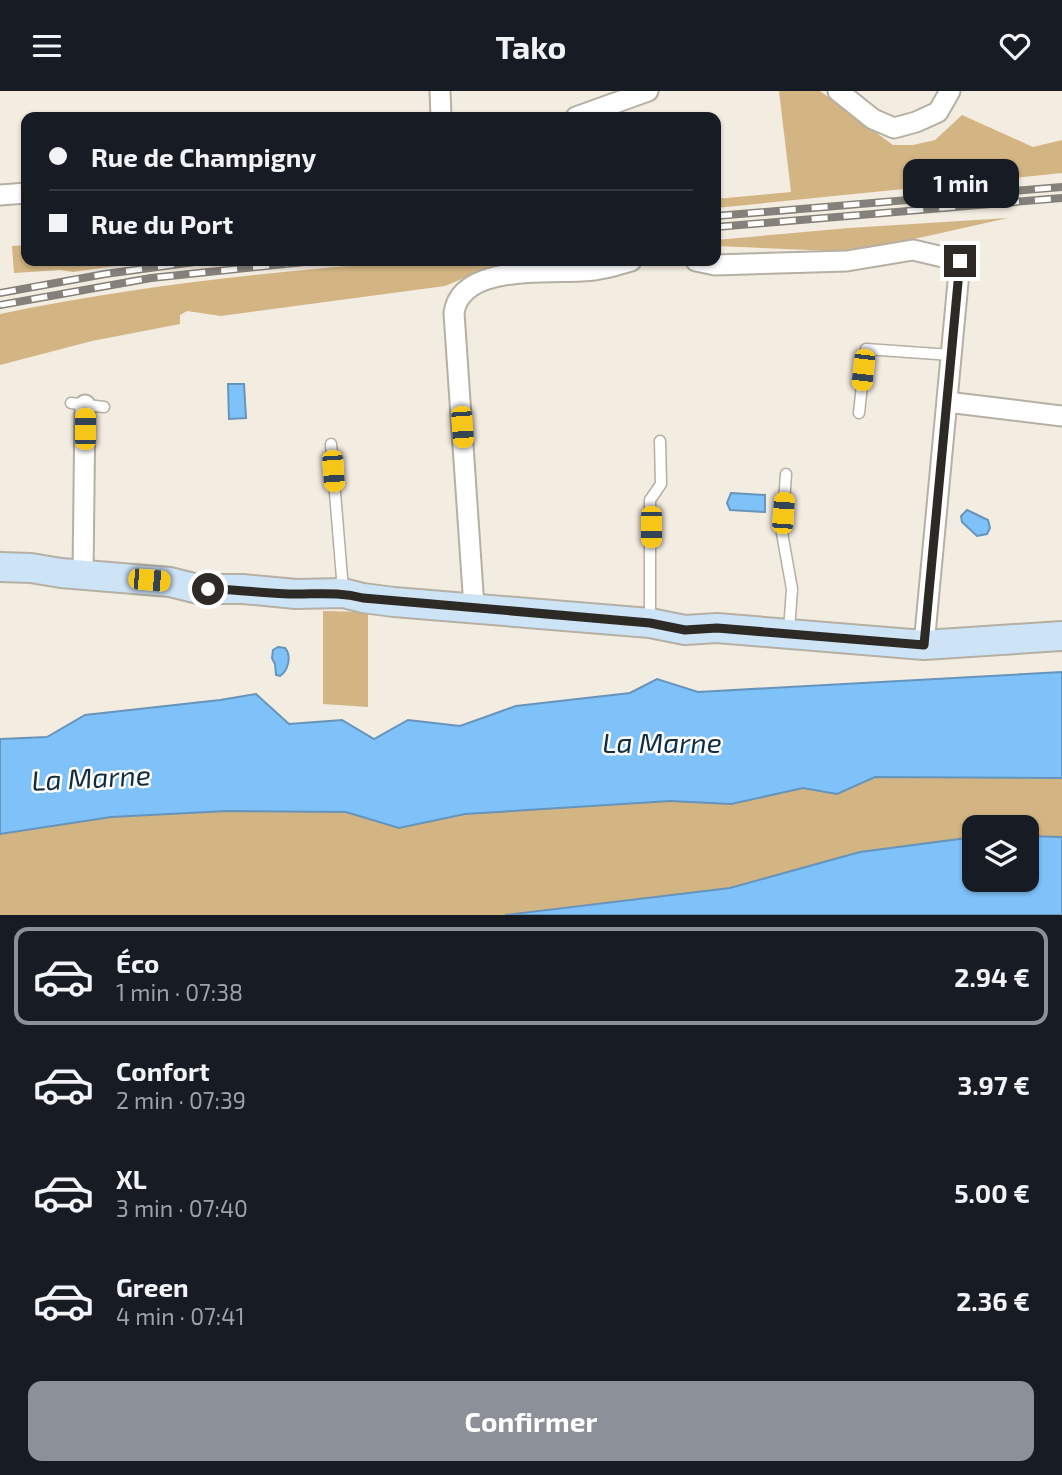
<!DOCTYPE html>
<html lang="fr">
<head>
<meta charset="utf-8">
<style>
  :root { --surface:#171b24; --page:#242831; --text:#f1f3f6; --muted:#9ea1a6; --line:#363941; --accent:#8c9099 }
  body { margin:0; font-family:"Exo 2",sans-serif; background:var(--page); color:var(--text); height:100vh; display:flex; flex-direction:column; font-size:26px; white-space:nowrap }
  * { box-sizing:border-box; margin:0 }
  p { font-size:23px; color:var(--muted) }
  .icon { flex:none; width:38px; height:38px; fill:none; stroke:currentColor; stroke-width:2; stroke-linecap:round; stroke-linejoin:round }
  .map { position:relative; height:824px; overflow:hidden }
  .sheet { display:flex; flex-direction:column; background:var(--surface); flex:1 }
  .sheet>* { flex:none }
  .guide { position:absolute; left:21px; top:21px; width:700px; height:154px; border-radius:14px; box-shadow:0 2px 5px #0004; display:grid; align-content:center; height:154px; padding:0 28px; background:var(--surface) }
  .buttons { position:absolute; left:962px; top:724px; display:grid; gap:14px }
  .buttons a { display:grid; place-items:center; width:77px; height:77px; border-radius:14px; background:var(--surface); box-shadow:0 2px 5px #0004; font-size:35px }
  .end { position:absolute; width:32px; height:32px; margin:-16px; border:9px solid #2d2a26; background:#fff; box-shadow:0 0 0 4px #fff }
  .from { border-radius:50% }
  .bubble { position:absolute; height:49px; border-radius:14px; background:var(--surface); box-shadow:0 2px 5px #0004; font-size:23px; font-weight:700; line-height:49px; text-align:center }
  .car { position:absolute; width:21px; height:42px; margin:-21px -10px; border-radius:9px; box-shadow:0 0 5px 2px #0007; background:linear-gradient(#f5c518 24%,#345 0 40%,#f5c518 0 76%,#345 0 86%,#f5c518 0) }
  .guide b { display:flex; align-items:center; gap:24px; height:66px; font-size:26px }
  .guide b+b { border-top:2px solid var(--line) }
  .guide i { width:18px; height:18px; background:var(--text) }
  ul { padding:12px 0 0; list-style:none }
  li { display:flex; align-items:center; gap:21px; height:98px; margin:0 14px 10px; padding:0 14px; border:4px solid transparent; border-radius:14px }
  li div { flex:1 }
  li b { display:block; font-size:26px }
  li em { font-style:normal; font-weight:700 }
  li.selected { border-color:var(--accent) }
  li>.icon { width:63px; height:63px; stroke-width:1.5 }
  .action { display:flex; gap:14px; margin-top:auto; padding:14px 28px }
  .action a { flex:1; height:80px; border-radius:14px; background:var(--accent); color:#fff; font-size:28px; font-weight:700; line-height:80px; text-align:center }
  header { display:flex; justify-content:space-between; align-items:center; height:91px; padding:0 28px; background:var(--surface); font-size:32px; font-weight:700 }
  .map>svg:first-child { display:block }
  .green { fill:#d3b583 }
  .water { fill:#7fc2fa; stroke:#6694ba; stroke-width:2 }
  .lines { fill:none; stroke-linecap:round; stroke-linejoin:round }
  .lane-casing { stroke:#b5afa4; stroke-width:13 }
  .street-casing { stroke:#b5afa4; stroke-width:23 }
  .secondary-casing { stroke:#b5afa4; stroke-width:32 }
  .lane { stroke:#fff; stroke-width:10 }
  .street { stroke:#fff; stroke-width:19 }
  .secondary { stroke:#cde4f7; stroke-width:28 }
  .rail-casing { stroke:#858079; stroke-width:8 }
  .rail { stroke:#fff; stroke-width:5; stroke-dasharray:16; stroke-linecap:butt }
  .route { stroke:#2d2a26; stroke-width:9 }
  .labels { text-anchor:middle; stroke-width:5; stroke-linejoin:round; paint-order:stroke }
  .water-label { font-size:28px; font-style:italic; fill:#0f2c42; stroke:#fff }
</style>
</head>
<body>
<header><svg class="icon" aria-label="menu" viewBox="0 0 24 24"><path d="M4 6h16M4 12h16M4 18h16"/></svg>Tako<svg class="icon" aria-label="heart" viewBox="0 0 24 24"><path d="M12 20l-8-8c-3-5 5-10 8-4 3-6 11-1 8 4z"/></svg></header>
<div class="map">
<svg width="1062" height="824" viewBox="0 0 1062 824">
  <rect width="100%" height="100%" fill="#f3ece1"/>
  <path class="green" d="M 779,0 L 820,0 L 893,54 L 913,54 L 935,49 L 962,24 L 1033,56 L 1062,49 L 1062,82 L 716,117 L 716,108 L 791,101 Z
    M 1008,127 L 856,161 L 716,155 L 716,149 L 849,137 Z
    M 26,154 L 26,170 L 151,170 L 73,181 L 60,179 L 14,182 L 12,155 Z
    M 412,170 L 505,170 L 445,195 L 221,225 L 187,220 L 180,224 L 180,233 L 92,250 L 0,274 L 0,223 C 136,195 274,180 412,170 Z
    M 323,520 L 368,521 L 368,616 L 323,613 Z
    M 874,686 L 1062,687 L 1062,746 L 1027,745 L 1027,737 L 975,737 L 975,746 L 860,761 L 730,797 L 505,824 L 0,824 L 0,743 L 8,742 L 111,726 L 227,720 L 346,721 L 399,737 L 465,723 L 670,710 L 731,713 L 803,697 L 837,703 Z"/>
  <path class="water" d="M 228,293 L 244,293 L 246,327 L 229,328 Z
    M 731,402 L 765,404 L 765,421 L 730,419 L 727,412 Z
    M 967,419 L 988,429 L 990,437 L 987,443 L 977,445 L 962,431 L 961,425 Z
    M 278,556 L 285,557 C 292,565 288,580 280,585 L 276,584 L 275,573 L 272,567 L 273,559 Z
    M 1062,581 L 1062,687 L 875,686 L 837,703 L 803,697 L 731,713 L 670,710 L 465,723 L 399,737 L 346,721 L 227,720 L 111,726 L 0,743 L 0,648 L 47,646 L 85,624 L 220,609 L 256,603 L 289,633 L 342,629 L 374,648 L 408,629 L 460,635 L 516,615 L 630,602 L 657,588 L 698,601 Z
    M 1027,745 L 1062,746 L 1062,824 L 505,824 L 730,797 L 860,761 L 975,746 L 975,789 L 1027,789 Z"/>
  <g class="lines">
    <g class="lane-casing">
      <path id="lane" d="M 71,312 L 104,316
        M 859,322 L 866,258 L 951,264
        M 331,353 L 343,499
        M 786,383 L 782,442 L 792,498 L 789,539
        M 650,528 L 650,409 L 661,393 L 660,350"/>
    </g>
    <g class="street-casing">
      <path id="street" d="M 440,0 L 441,26
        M 838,0 L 873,28 L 894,37 L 916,31 L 938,21 L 950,0
        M 576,26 L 648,0
        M 0,104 L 26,102
        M 696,170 L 715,174 L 847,170 L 913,159 L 960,170 L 924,554
        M 947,311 L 1062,325
        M 83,484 L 85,314
        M 474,516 L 454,222 C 461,170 557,184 594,179 C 607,177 619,174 631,170"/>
    </g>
    <g class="secondary-casing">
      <path id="secondary" d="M 0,476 L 31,477 L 61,482 L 170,491 L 198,498 L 243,498 L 296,503 L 343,502 L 363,507 L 394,511 L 650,532 L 685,539 L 717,537 L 924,554 L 1062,545"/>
    </g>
    <use href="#lane" class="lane"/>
    <use href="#street" class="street"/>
    <use href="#secondary" class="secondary"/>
    <g class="rail-casing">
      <path id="rail" d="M 716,125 L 1062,96
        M 716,136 L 1062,107
        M 0,202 L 105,183 L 202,170
        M 0,214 L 151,187 L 314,170"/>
    </g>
    <use href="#rail" class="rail"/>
  </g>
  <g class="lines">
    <path class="route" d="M 208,498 C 237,498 267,503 297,503 C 321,503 340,501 363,507 L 650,532 L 685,539 L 717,537 L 924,554 L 960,170"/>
  </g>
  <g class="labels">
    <g class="water-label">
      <text x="662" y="662">La Marne</text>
      <text transform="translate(91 687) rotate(-3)" y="10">La Marne</text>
    </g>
  </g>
</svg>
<div class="buttons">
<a><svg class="icon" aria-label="layers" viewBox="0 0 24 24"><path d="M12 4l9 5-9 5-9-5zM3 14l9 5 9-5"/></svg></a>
</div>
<i class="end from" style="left:208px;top:498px"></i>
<i class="end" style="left:960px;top:170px"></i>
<div class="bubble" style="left:903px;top:68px;width:116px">1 min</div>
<i class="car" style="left:863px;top:279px;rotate:186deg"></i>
<i class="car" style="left:462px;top:336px;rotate:176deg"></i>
<i class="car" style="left:85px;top:338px;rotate:0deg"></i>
<i class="car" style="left:333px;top:380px;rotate:176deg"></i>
<i class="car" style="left:783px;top:422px;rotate:4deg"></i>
<i class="car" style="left:651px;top:436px;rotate:180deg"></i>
<i class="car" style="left:149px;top:489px;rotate:95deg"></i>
<div class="guide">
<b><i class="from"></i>Rue de Champigny</b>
<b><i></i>Rue du Port</b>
</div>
</div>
<section class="sheet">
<ul>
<li class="selected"><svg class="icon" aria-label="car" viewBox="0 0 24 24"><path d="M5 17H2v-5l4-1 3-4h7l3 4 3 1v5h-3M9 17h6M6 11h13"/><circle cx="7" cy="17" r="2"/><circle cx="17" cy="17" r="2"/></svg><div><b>Éco</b><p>1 min · 07:38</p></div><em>2.94 €</em></li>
<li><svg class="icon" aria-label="car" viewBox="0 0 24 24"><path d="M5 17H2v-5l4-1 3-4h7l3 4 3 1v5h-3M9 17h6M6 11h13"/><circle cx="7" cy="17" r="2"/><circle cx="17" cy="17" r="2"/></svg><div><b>Confort</b><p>2 min · 07:39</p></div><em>3.97 €</em></li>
<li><svg class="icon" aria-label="car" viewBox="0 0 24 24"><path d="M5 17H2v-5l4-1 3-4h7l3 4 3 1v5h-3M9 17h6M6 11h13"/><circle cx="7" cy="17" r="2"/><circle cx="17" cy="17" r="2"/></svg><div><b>XL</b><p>3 min · 07:40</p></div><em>5.00 €</em></li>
<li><svg class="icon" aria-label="car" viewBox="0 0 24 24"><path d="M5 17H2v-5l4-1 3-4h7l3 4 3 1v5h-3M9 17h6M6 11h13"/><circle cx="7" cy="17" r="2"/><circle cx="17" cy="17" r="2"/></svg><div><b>Green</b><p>4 min · 07:41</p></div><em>2.36 €</em></li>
</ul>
<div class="action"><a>Confirmer</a></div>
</section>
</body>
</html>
